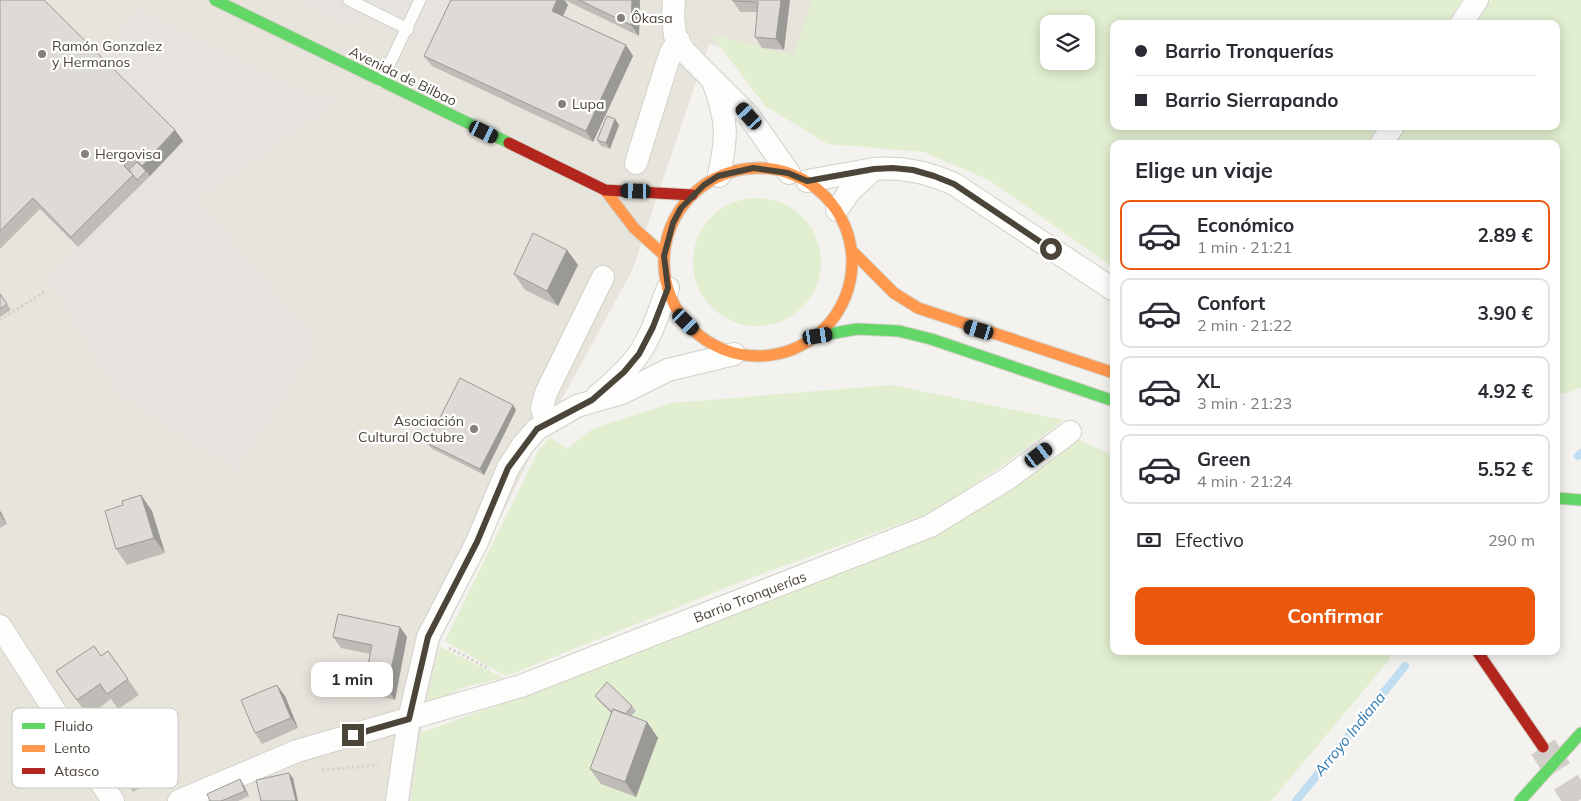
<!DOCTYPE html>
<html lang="es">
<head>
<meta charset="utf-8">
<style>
  :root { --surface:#fff; --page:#f2f2f3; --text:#2b2b33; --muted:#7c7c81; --line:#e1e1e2; --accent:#ea580c }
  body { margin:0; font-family:Mulish,sans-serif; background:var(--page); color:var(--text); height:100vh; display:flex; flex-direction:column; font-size:19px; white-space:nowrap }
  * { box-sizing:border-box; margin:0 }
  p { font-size:16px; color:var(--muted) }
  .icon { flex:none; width:28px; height:28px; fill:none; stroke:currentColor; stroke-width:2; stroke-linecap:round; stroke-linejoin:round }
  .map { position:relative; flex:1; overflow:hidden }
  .details { position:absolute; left:1110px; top:140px; width:450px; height:515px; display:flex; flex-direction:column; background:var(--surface); border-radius:10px; box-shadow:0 2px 12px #0003 }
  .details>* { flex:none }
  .guide { position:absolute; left:1110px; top:20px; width:450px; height:110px; border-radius:10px; box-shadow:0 2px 12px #0003; display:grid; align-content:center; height:110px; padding:0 25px; background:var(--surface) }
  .controls { position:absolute; left:1040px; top:15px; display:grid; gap:10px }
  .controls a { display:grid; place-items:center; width:55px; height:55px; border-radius:10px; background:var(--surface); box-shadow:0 2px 12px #0003; font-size:25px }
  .end { position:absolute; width:22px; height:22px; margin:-11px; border:6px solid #4b4439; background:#fff; box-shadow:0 0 0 2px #fff }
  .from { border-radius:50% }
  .bubble { position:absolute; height:35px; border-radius:10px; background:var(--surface); box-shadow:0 2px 12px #0003; font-size:16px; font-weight:700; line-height:35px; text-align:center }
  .car { position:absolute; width:15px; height:30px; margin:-15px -8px; border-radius:6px; box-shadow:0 0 4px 1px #0007; background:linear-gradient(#222 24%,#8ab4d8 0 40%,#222 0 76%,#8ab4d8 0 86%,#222 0) }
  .guide b { display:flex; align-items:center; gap:18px; height:48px; font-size:19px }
  .guide b+b { border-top:1px solid var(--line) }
  .guide i { width:12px; height:12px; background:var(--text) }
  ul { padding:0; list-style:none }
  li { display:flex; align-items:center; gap:15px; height:70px; margin:0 10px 8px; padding:0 15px; border:2px solid var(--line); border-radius:10px }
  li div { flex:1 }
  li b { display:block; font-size:19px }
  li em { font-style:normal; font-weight:700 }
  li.selected { border-color:var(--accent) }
  li>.icon { width:45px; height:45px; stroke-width:1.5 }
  h2 { padding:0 25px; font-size:22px; line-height:60px }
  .pay { display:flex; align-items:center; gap:12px; height:55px; padding:0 25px; font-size:19px }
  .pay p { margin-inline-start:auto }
  .action { display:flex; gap:10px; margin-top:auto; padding:10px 25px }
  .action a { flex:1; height:58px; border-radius:10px; background:var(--accent); color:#fff; font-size:20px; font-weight:700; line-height:58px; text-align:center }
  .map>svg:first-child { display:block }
  .residential { fill:#e7e4dc }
  .green { fill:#e1eecf; fill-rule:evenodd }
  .parking { fill:#e6e3df }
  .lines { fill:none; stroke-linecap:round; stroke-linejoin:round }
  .stream { stroke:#c0ddf1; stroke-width:8 }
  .highway-tunnel { stroke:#d2cfca; stroke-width:28; stroke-dasharray:28 14; stroke-linecap:butt }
  .lane-casing { stroke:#d2d0cb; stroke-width:13 }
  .street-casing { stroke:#d2d0cb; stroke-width:24 }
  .fast-casing { stroke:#d3cfc5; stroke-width:13 }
  .slow-casing { stroke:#d3cfc5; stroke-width:13 }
  .jam-casing { stroke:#d3cfc5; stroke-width:13 }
  .path { stroke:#d3d2cc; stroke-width:3; stroke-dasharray:2.5 2.5; stroke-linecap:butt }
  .lane { stroke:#fdfdfc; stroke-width:11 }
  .street { stroke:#fdfdfc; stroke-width:22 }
  .fast { stroke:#63d668; stroke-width:11 }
  .slow { stroke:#ff974d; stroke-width:11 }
  .jam { stroke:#b3261e; stroke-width:11 }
  .wall { fill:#bfbcb8 }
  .shaded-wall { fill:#9b9996 }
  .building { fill:#dedbd6; stroke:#9b9996 }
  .route { stroke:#4b4439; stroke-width:6 }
  .poi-dot { fill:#868178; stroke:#fff; stroke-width:2 }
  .labels { text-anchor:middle; stroke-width:4.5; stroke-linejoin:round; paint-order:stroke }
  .poi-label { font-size:14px; fill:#4b4439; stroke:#fff; text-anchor:start }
  .street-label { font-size:14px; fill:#4b4439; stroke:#fff }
  .water-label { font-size:15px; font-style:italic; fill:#2e7ab2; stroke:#fff }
  .key { fill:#fff; stroke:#c9c7c4; stroke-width:1 }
  .key-label { font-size:14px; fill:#4b4439 }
</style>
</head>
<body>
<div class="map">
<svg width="1581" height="801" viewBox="0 0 1581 801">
  <rect width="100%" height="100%" fill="#f4f2ee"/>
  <path class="residential" d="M 0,0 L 822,0 L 799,67 L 709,44 L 632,271 L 534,450 L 441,638 L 421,733 L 411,801 L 0,801 Z"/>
  <path class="green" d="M 813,0 L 1462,0 L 1446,24 L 1114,24 L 1114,126 L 1377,126 L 1366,144 L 1114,144 L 1114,268 L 989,180 L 924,152 L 828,144 L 765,106 L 711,34 L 794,56 ZM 1049,24 L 1086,24 L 1086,61 L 1049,61 Z
    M 1491,0 L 1581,0 L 1581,388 L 1562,394 L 1556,391 L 1556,144 L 1392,144 L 1404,126 L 1556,126 L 1556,24 L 1474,24 Z
    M693 262a64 64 0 1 1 128 0a64 64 0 1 1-128 0Z
    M 891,385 L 1064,420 L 1009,461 L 933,512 L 753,577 L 506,676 L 445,641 L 538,451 L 550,437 L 567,449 L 592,429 L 672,403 Z
    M 1079,440 L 1110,454 L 1114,452 L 1114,651 L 1388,651 L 1390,659 L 1271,801 L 411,801 L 421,733 L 573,677 L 994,499 Z
    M 440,647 L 504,678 L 468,686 L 426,704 Z"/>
  <path class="parking" d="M 293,0 L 451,0 L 428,47 L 361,18 L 355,31 Z
    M 137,7 L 304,91 L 344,100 L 198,199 L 319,343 L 237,472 L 113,390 L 47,277 L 141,185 L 183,141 L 100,59 Z"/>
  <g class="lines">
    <path class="stream" d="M 1578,456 L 1581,453
      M 1296,801 L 1405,666"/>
    <path class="highway-tunnel" d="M 1543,747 L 1578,801"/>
    <g class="lane-casing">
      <path id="lane" d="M 349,0 L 408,29
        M 381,82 L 420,0"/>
    </g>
    <g class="street-casing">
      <path id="street" d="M 674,0 L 673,16 L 675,36 L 684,51 L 749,116 L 789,173
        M 1461,24 L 1477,0
        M 714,84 C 728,122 727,137 719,176
        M 1381,144 L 1393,126
        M 636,163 L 666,67 L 671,52 L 679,41
        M 874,169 C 903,167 927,172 954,184 L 1114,290
        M 807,181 L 874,169 L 849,192 L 837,210
        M 597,396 C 611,384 627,371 638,355 C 652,336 659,310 668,288
        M 547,423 L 542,408 L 546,393 L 603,277
        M 0,626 L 113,801
        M 179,801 L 297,751 L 521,686 L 930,526 L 1007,479 L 1070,432
        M 397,801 L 409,719 L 428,637 L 477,542 L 508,468 L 523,445 L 537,429 L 577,406 L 622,393 L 668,370 L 734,354"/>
    </g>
    <g class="fast-casing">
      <path id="fast" d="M 215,0 L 509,143
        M 818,336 L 857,329 L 899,331 L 931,339 L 1114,401
        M 1556,498 L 1581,500
        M 1520,801 L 1581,733"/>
    </g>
    <g class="slow-casing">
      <path id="slow" d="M664 262a94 94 0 1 1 188 0a94 94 0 1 1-188 0Z
        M 605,190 L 634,228 L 664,255
        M 852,251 L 894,293 L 918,308 L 1114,373"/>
    </g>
    <g class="jam-casing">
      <path id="jam" d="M 509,143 L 605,190 L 692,195
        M 1477,651 L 1543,747"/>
    </g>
    <path class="path" d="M 0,320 L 44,292
      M 449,648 L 490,669
      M 322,770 L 378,765"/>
    <use href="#lane" class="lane"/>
    <use href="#street" class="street"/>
    <use href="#fast" class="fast"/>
    <use href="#slow" class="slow"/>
    <use href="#jam" class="jam"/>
  </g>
  <path class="wall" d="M 0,0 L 175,130 L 183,141 L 150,176 L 78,247 L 40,209 L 0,249 Z
    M 451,0 L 640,0 L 639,36 L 565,0 L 568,5 L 563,16 L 626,45 L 633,56 L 593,142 L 432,66 L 424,56 Z
    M 790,0 L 784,50 L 762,48 L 755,37 L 757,12 L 740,12 L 733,1 Z
    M 615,119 L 619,125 L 610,149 L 601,146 L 597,140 Z
    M 567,250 L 578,265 L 558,306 L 525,290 L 514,274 Z
    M 0,293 L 11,310 L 0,317 Z
    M 516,410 L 484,475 L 431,448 L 427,443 Z
    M 141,495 L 152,511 L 165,553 L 127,565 L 116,549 L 123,505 Z
    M 0,511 L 7,524 L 0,528 Z
    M 400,627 L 407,637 L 395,700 L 372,695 L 364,685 L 370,654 L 341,648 L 333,637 Z
    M 108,651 L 139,695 L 118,709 L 111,699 L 88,716 L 56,671 L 101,656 Z
    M 285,696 L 298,728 L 262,744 L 255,733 Z
    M 595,696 L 632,706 L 636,711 L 631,716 L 647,722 L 658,738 L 636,797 L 601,784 L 590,769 L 611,713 L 599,701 Z
    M 144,733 L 169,769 L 133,792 L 109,756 Z
    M 240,779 L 243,784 L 249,796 L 238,801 L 210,801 Z"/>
  <path class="shaded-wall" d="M 557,0 L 564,0 L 568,5 L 560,22 L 552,11 Z
    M 632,0 L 640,0 L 639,36 L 631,25 Z
    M 781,0 L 790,0 L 784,50 L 776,39 Z
    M 626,45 L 633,56 L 593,142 L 586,131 Z
    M 615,119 L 619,125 L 610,149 L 606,143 Z
    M 175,130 L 183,141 L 150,176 L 142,166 Z
    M 567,250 L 578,265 L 558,306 L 547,291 Z
    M 513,405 L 516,410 L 484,475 L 480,469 Z
    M 141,495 L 152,511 L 165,553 L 154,538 Z
    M 0,511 L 1,512 L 7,524 L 0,514 Z
    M 400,627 L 407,637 L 395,700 L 387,689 Z
    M 277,685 L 285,696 L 298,728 L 291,718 Z
    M 647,722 L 658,738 L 636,797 L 625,782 Z
    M 289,773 L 293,778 L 298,801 L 296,801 Z
    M 240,779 L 243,784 L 249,796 L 245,791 Z"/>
  <path class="building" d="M 0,0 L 44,0 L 175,130 L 142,166 L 133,156 L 124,166 L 133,175 L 71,237 L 33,198 L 0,231 Z
    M 451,0 L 557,0 L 552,11 L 626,45 L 586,131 L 424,56 Z
    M 579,0 L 632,0 L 631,25 Z
    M 733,0 L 781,0 L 776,39 L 755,37 L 758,2 L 733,1 Z
    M 607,116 L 615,119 L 606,143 L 597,140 Z
    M 137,162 L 146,171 L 137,180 L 129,170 Z
    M 533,233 L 567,250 L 547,291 L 514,274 Z
    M 0,294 L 7,304 L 0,309 Z
    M 460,378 L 513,405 L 480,469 L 427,443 Z
    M 141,495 L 154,538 L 116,549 L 105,511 L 123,505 L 122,501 Z
    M 338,614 L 400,627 L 387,689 L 364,685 L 372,645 L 333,637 Z
    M 94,646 L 101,656 L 108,651 L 128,679 L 107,694 L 100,684 L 77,700 L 56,671 Z
    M 607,682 L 632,706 L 625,714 L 613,709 L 612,712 L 595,696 Z
    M 277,685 L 291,718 L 255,733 L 241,700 Z
    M 613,709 L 647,722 L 625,782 L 590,769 Z
    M 289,773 L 296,801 L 261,801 L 256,780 Z
    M 240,779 L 245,791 L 221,801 L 210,801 L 207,794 Z"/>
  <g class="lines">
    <path class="route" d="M 353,735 L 409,719 L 428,637 L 477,542 L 508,468 L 537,429 L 592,400 L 624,372 L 639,354 L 653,327 L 668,288 L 664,256 L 673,223 L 681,208 L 704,185 L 718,176 L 753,168 L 788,173 L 807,181 L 874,169 L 893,168 L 913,170 L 934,176 L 954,184 L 1051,249"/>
  </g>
  <g class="poi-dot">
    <circle cx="621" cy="18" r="5"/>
    <circle cx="42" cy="54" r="5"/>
    <circle cx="562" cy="104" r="5"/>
    <circle cx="85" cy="154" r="5"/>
    <circle cx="474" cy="429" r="5"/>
  </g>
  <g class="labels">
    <g class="poi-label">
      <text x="631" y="23">Ôkasa</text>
      <text x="52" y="51">Ramón Gonzalez<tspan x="52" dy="16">y Hermanos</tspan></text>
      <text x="572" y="109">Lupa</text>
      <text x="95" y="159">Hergovisa</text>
      <text x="464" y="426" text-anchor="end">Asociación<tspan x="464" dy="16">Cultural Octubre</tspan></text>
    </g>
    <g class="street-label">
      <text transform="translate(403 76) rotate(26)" y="5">Avenida de Bilbao</text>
      <text transform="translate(750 597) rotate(-21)" y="5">Barrio Tronquerías</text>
    </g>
    <g class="water-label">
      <text transform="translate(1350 734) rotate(-51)" y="5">Arroyo Indiana</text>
    </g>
  </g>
  <rect x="12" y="708" width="166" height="80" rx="8" class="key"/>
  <rect x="22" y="723" width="23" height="6" fill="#63d668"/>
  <rect x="22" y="745" width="23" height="7" fill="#ff974d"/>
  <rect x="22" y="768" width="23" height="6" fill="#b3261e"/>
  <g class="key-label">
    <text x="54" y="731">Fluido</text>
    <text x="54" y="753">Lento</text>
    <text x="54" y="776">Atasco</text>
  </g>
</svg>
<div class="controls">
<a><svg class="icon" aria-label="layers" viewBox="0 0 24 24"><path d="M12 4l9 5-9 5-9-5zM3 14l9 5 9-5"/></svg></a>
</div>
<i class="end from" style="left:1051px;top:249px"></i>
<i class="end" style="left:353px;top:735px"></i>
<div class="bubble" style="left:311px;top:662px;width:82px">1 min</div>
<i class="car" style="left:749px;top:116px;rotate:318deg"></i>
<i class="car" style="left:484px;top:132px;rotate:116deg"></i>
<i class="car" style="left:636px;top:191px;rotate:271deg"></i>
<i class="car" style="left:686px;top:322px;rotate:135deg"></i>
<i class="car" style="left:979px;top:330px;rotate:287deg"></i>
<i class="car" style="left:818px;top:336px;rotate:81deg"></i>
<i class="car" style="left:1039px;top:455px;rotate:53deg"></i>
<div class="guide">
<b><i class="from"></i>Barrio Tronquerías</b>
<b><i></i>Barrio Sierrapando</b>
</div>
<section class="details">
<h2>Elige un viaje</h2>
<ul>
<li class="selected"><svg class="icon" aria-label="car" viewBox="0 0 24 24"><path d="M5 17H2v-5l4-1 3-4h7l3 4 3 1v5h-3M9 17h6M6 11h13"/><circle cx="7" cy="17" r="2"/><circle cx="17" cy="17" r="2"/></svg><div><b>Económico</b><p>1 min · 21:21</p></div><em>2.89 €</em></li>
<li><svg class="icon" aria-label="car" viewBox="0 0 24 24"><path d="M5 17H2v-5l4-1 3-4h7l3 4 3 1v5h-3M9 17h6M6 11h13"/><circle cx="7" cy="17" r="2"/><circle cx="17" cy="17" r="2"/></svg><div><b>Confort</b><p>2 min · 21:22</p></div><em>3.90 €</em></li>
<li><svg class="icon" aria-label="car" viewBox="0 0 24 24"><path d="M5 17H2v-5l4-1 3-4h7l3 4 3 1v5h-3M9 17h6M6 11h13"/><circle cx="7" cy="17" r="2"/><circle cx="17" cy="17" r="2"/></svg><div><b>XL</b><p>3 min · 21:23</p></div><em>4.92 €</em></li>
<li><svg class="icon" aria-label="car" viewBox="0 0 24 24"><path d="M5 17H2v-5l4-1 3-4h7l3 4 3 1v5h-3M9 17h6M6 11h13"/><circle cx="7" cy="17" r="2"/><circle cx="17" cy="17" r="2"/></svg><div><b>Green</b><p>4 min · 21:24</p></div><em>5.52 €</em></li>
</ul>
<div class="pay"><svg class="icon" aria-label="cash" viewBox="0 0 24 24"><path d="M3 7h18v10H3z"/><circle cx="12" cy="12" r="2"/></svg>Efectivo<p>290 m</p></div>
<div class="action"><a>Confirmar</a></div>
</section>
</div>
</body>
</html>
